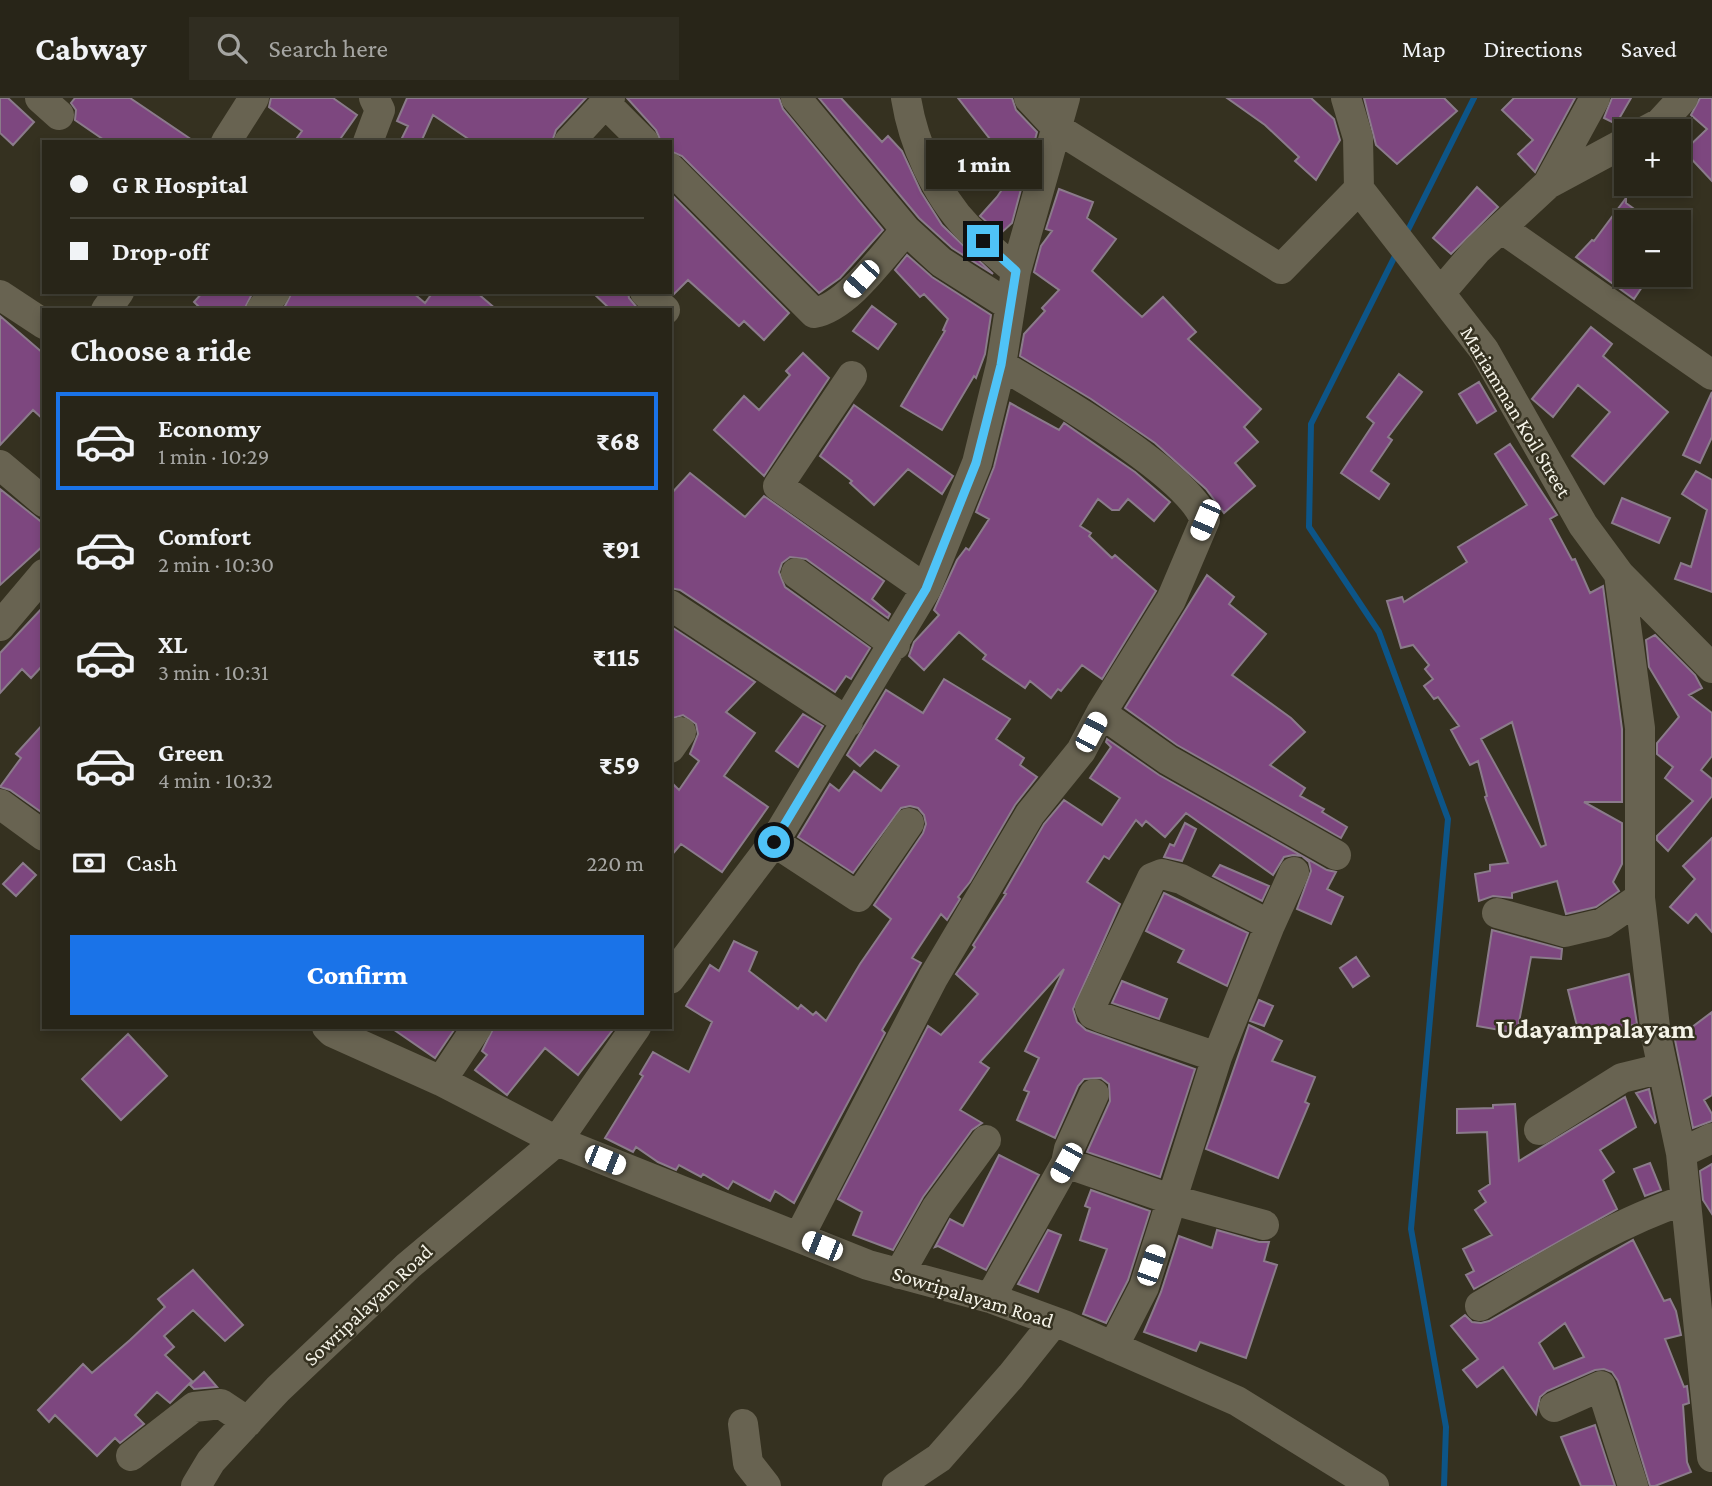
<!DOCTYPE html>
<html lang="en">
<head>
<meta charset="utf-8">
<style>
  :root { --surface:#282518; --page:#302d21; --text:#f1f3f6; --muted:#a5a5a2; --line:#444237; --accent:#1a73e8 }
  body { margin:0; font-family:"Crimson Pro",serif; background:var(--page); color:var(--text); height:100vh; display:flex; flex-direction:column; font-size:26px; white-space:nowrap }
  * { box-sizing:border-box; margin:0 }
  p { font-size:23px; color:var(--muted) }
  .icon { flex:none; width:38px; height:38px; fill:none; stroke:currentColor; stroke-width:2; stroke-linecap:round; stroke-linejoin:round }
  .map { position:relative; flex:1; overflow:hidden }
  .panel { position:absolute; left:42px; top:210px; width:630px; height:721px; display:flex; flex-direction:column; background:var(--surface); border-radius:0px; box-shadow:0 4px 10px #0003,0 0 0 2px var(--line) }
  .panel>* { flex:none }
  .top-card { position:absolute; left:42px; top:42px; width:630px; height:154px; border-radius:0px; box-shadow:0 4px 10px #0003,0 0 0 2px var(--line); display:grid; align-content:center; height:154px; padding:0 28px; background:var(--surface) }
  .buttons { position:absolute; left:1614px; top:21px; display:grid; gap:14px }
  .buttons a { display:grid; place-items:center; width:77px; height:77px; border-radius:0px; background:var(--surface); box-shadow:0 4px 10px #0003,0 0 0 2px var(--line); font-size:35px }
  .end { position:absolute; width:32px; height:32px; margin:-16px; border:9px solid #4fc3f7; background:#111; box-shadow:0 0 0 4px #111 }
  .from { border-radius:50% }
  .bubble { position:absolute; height:49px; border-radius:0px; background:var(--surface); box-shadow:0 4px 10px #0003,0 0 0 2px var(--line); font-size:23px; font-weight:800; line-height:49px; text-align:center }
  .car { position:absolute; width:21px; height:42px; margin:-21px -10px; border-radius:9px; box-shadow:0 0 5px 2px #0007; background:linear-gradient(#fff 24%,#345 0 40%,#fff 0 76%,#345 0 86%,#fff 0) }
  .top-card b { display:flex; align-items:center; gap:24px; height:66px; font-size:26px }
  .top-card b+b { border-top:2px solid var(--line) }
  .top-card i { width:18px; height:18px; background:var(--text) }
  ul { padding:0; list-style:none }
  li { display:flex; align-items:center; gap:21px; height:98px; margin:0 14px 10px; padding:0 14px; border:4px solid transparent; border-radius:0px }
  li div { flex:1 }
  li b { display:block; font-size:26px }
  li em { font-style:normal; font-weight:800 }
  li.on { border-color:var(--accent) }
  li>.icon { width:63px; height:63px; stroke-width:1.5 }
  h2 { padding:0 28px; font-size:32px; line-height:84px }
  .pay { display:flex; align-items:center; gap:18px; height:77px; padding:0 28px; font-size:26px }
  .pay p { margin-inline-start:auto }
  .button { display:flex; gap:14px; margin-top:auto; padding:14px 28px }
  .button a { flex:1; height:80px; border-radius:0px; background:var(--accent); color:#fff; font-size:28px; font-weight:800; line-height:80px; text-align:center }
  header { display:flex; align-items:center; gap:42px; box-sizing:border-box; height:98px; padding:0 35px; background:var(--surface); border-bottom:2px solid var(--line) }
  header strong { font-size:33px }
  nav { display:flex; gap:38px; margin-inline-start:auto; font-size:24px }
  .search { width:490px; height:63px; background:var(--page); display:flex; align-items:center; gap:18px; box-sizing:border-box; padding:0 24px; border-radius:0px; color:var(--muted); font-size:26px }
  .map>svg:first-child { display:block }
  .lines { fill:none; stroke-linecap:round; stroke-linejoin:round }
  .stream { stroke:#0d5588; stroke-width:6 }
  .building { fill:#7d477f; stroke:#8b7b8b; stroke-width:2; fill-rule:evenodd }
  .minor { stroke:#686351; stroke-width:30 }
  .route { stroke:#4fc3f7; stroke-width:9 }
  .labels { text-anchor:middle; stroke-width:5; stroke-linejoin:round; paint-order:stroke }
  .street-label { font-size:21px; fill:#f5f3e8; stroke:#353120 }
  .district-label { font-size:28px; font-weight:bold; fill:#f5f3e8; stroke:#353120 }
</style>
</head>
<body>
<header>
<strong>Cabway</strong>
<div class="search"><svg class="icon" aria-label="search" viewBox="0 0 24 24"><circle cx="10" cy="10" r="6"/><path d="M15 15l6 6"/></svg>Search here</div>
<nav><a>Map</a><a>Directions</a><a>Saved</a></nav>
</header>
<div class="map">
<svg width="1712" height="1388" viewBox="0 0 1712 1388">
  <rect width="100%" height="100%" fill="#353120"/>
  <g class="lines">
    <path class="stream" d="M 1405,138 L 1474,0
      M 1397,154 L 1311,326 L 1309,429 L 1379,534 L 1448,721 L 1411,1131 L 1446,1329 L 1444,1388"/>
  </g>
  <path class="building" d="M 0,0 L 8,0 L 34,24 L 13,47 L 0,35 Z
    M 75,0 L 130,0 L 195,44 L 107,44 L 75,22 L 76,12 L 71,5 Z
    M 271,0 L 333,0 L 357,17 L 338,44 L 294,44 L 302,33 L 269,9 Z
    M 407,0 L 586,0 L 556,32 L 552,44 L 473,44 L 433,17 L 421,44 L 400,44 L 408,28 L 397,23 Z
    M 627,0 L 779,0 L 783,11 L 883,132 L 840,180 L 819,195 L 682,58 L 670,53 L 670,44 L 661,44 L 656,32 Z
    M 819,0 L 841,0 L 882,44 L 888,38 L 902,53 L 921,94 L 942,127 L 993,176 L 952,150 L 919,120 Z
    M 958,0 L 1012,0 L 1016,12 L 1037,34 L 1031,57 L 1015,74 L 997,57 L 1000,54 Z
    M 1227,0 L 1311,0 L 1334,21 L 1340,42 L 1316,82 L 1295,63 L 1299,59 L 1265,27 Z
    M 1364,0 L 1444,0 L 1457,13 L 1397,66 L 1376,47 Z
    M 1514,0 L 1575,0 L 1535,74 L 1518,56 L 1533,42 L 1502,12 Z
    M 1612,0 L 1631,0 L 1616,26 L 1604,20 Z
    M 1700,0 L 1712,0 L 1712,83 L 1684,53 L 1707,31 L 1691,17 Z
    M 1014,74 L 1024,80 L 1012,125 L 1000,136 L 980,118 L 997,99 Z
    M 1477,89 L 1498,109 L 1451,156 L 1433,140 Z
    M 1059,91 L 1093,104 L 1087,120 L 1116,141 L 1092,173 L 1142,219 L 1163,199 L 1196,234 L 1188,241 L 1261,311 L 1244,329 L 1258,344 L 1235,365 L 1255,388 L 1224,415 L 1206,391 L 1155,345 L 1091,301 L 1020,258 L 1024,236 L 1045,213 L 1042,210 L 1059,192 L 1034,174 L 1041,148 L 1052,133 L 1046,131 Z
    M 670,95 L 789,215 L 764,242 L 744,223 L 739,228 L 688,182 L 674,196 L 670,193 Z
    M 1626,100 L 1626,105 L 1652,124 L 1626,124 L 1626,177 L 1650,177 L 1634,201 L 1576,159 L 1592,142 L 1594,143 Z
    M 907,157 L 932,179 L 991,217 L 985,256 L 976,280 L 974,278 L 942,332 L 901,308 L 945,233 L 943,232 L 948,221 L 924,196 L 920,199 L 895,172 Z
    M 203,194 L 253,194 L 244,212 L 202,212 L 194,204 Z
    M 292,194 L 412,194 L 425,205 L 433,194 L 476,194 L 497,212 L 283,212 Z
    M 592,194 L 628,194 L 629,200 L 639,212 L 611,212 Z
    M 872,208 L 896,226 L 878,251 L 853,233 Z
    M 0,218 L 44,256 L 44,322 L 33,312 L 0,347 Z
    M 1591,229 L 1612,246 L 1603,258 L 1668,314 L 1604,386 L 1572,358 L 1610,314 L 1578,287 L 1553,319 L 1532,301 Z
    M 803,255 L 829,280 L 764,378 L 714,332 L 744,298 L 759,312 L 790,277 L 786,273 Z
    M 1399,276 L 1422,294 L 1388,339 L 1392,342 L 1371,373 L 1389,386 L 1379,401 L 1341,375 L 1374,325 L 1367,319 Z
    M 1479,284 L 1496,313 L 1477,325 L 1459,296 Z
    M 1712,294 L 1712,339 L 1700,365 L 1683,357 Z
    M 1010,305 L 1059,332 L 1064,325 L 1135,374 L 1170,404 L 1154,423 L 1128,401 L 1119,412 L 1112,412 L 1098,401 L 1080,428 L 1091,435 L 1089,438 L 1112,460 L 1115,457 L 1156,493 L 1102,581 L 1082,567 L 1061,593 L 1058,591 L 1051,600 L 1030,583 L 1025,590 L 983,561 L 986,557 L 959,534 L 924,572 L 909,558 L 914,544 L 939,517 L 934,512 L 957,462 L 966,450 L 969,452 L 989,421 L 976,414 L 994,369 Z
    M 854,307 L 953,378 L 942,396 L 908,371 L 874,407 L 850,385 L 852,383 L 820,358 Z
    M 1510,346 L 1557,417 L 1550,421 L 1572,462 L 1575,461 L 1590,495 L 1603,488 L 1622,631 L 1622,704 L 1584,704 L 1622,725 L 1622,766 L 1613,784 L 1619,793 L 1596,809 L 1566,816 L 1557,783 L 1512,795 L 1512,800 L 1493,798 L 1479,803 L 1475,776 L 1490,773 L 1490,767 L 1508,765 L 1485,699 L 1487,698 L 1478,663 L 1470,667 L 1451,632 L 1459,628 L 1438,599 L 1434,601 L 1424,588 L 1433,581 L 1425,571 L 1429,567 L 1413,547 L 1401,550 L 1387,503 L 1402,499 L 1404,504 L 1467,464 L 1458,449 L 1527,407 L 1495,356 ZM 1512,624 L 1546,747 L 1541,749 L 1481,641 Z
    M 1696,373 L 1712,382 L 1712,494 L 1675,481 L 1681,465 L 1691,469 L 1707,412 L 1682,396 Z
    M 690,375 L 745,419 L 764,398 L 884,483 L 872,501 L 890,516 L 888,520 L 806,461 L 790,459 L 782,465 L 779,474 L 785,489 L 870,550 L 851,581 L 846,578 L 835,594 L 680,492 L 670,490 L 670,397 Z
    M 0,391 L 44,426 L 44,447 L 0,487 Z
    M 1622,400 L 1670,420 L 1659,445 L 1612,425 Z
    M 1207,477 L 1234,499 L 1229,506 L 1266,536 L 1232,577 L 1291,620 L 1305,634 L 1270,667 L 1305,690 L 1300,698 L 1324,711 L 1322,714 L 1347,729 L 1341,740 L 1177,647 L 1125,610 Z
    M 44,508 L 44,566 L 31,580 L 22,571 L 0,595 L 0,555 Z
    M 670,528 L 755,584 L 726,614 L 755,635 L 724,678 L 768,709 L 722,774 L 681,746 L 670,759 L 670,683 L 679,692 L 699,663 L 690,656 L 698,636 L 696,626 L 683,617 L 670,621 Z
    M 1655,537 L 1695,577 L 1702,590 L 1689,597 L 1712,615 L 1712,658 L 1701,672 L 1712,681 L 1712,698 L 1668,753 L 1657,742 L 1657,738 L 1693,703 L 1665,680 L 1673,669 L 1657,656 L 1657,645 L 1679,619 L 1649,569 L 1646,542 Z
    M 944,581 L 1010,621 L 996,641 L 1024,660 L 1020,667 L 1037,679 L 1015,707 L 970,784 L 958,799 L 960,801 L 947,822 L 941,816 L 912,860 L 921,865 L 882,932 L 885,935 L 794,1105 L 775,1093 L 770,1103 L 733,1083 L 728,1091 L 703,1076 L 701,1079 L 679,1067 L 676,1072 L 658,1064 L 636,1049 L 633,1054 L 605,1040 L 643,978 L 640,976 L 653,954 L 689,974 L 712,924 L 686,908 L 710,867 L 719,873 L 734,843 L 757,854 L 749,873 L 798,911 L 801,907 L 813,917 L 816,914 L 826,923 L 860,866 L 891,821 L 874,807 L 923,735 L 926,726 L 924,717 L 918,710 L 910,708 L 901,710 L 853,775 L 798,739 L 830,686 L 839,693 L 854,673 L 881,693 L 899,668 L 875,652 L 860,668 L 847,657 L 886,592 L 923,615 Z
    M 803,616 L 823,628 L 798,669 L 776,653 Z
    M 44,625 L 44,716 L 10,692 L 0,689 L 21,660 L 16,656 Z
    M 1107,641 L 1159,677 L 1327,772 L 1336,774 L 1327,791 L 1343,799 L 1331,826 L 1297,811 L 1311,773 L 1309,764 L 1302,758 L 1293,757 L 1284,759 L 1273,777 L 1186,715 L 1165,739 L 1146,723 L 1142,728 L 1136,722 L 1109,761 L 1104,758 L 1087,784 L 1120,806 L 1073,911 L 1077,924 L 1086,932 L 1195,971 L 1160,1079 L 1087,1054 L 1110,1003 L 1109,986 L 1101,980 L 1084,981 L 1078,988 L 1055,1040 L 1017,1022 L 1029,994 L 1024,992 L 1039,960 L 1025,953 L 1064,871 L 980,964 L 989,970 L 960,1012 L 982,1025 L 972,1032 L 923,1099 L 893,1152 L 853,1137 L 862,1114 L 838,1101 L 928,928 L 941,937 L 978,896 L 956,876 L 975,849 L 973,847 L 1006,796 L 1004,795 L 1044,726 L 1064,702 L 1102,727 L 1120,700 L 1090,680 L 1111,649 L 1106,644 Z
    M 1185,725 L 1196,731 L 1182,763 L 1164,759 L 1170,746 L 1174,748 Z
    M 1712,740 L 1712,834 L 1696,816 L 1688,825 L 1670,809 L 1695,781 L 1683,768 Z
    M 23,765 L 36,777 L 16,798 L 3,786 Z
    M 1220,767 L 1269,788 L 1262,803 L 1213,778 Z
    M 1164,795 L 1248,835 L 1227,888 L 1178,864 L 1184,852 L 1146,833 Z
    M 1492,832 L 1562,851 L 1561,861 L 1531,859 L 1517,935 L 1477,928 Z
    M 1356,859 L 1369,878 L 1353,889 L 1340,870 Z
    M 1629,876 L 1637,926 L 1580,940 L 1568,892 Z
    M 1122,883 L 1167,901 L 1159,921 L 1112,905 Z
    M 1259,902 L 1273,908 L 1264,928 L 1250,923 Z
    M 1712,914 L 1712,997 L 1704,1002 L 1712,1016 L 1712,1023 L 1693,1030 L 1675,942 Z
    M 1249,927 L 1282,943 L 1272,963 L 1315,979 L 1305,1004 L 1309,1006 L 1278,1080 L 1206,1051 Z
    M 390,929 L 456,929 L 435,960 Z
    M 494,929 L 615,929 L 578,977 L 545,950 L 507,997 L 475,972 L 487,957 L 482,953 Z
    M 128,936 L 167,978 L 121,1022 L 82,981 Z
    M 1649,991 L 1656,1024 L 1655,1025 L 1636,995 Z
    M 1625,999 L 1636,1029 L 1600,1052 L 1614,1074 L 1603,1082 L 1617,1111 L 1474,1191 L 1466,1177 L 1474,1173 L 1463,1151 L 1492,1137 L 1475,1112 L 1486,1104 L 1479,1093 L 1490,1086 L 1487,1034 L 1457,1035 L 1457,1011 L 1493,1010 L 1493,1007 L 1515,1006 L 1519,1063 Z
    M 999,1057 L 1039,1077 L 986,1172 L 938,1148 L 935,1149 L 950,1121 L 963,1128 Z
    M 1650,1065 L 1661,1092 L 1645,1098 L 1634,1071 Z
    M 1712,1066 L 1712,1116 L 1703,1102 L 1700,1073 Z
    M 1091,1092 L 1150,1113 L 1128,1182 L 1106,1225 L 1083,1216 L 1107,1151 L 1080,1142 L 1090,1110 L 1085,1108 Z
    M 1048,1132 L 1061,1137 L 1038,1194 L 1018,1186 Z
    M 1217,1132 L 1259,1144 L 1269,1144 L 1264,1163 L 1277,1167 L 1246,1260 L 1200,1244 L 1196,1253 L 1144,1234 L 1161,1194 L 1179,1138 L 1212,1150 Z
    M 1633,1142 L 1664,1203 L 1670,1201 L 1676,1213 L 1681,1237 L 1665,1241 L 1684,1289 L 1687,1288 L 1689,1305 L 1683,1307 L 1687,1364 L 1691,1374 L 1655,1388 L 1650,1388 L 1618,1283 L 1612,1274 L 1604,1271 L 1595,1272 L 1547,1293 L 1540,1299 L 1536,1316 L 1503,1269 L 1477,1289 L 1463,1272 L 1478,1261 L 1451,1228 L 1465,1217 L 1472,1224 L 1481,1225 L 1489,1223 ZM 1565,1225 L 1584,1259 L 1554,1271 L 1539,1245 Z
    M 193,1172 L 243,1227 L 225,1243 L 193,1212 L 164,1238 L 174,1249 L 165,1257 L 192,1283 L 170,1305 L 157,1294 L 135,1317 L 144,1326 L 120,1345 L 115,1340 L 97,1358 L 55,1317 L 49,1324 L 38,1312 L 83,1266 L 92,1275 L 130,1242 L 165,1209 L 158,1201 Z
    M 204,1274 L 217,1289 L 194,1291 L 190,1287 Z
    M 1595,1327 L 1615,1388 L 1581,1388 L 1561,1339 Z"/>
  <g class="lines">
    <path class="minor" d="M 40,0 L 59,17
      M 796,0 L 906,132 L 941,164 L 1009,207
      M 906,0 C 913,45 936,97 968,130 C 983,145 1000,159 1016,173
      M 1029,0 L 1058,31 L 1281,171 L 1359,91
      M 1346,0 L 1358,40 L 1359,91 L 1484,252 L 1583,427 L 1619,476 L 1712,570
      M 605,5 L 644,44
      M 1645,33 L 1660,25 L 1683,0
      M 226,44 L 254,0
      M 368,44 L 380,12 L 374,0
      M 569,44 L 610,0
      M 670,70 L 814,215 C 848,209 883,157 906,132
      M 1548,86 L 1595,0
      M 1501,130 L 1712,277
      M 645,194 L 665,212
      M 1441,194 L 1477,152 L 1548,86 L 1626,44
      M 0,197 L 44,226
      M 106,212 L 119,194
      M 261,212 L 275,194
      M 852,278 L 778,388 L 926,491
      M 0,367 L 44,404
      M 796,475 L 895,547
      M 1619,476 L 1640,630 L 1640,800 L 1656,938 L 1681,1055 L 1712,1359
      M 670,507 L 848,624
      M 0,528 L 44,476
      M 1101,615 L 1168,662 L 1336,757
      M 670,650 L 681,634
      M 0,706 L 44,738
      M 774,744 L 858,799 L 909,725
      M 1497,815 L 1565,834 L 1603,825 L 1640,800
      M 1270,827 L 1294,774
      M 670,881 L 774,744 L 926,491 L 977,365 L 1001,267 L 1016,173 L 1065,0
      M 327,929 L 332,934 L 441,983 L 557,1043 L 868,1167 L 990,1200 L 1064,1227 L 1237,1303 L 1374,1388
      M 441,983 L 477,929
      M 1094,996 L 1069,1051 L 1066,1065 L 1173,1102 L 1264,1127
      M 1539,1032 L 1622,980 L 1663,970
      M 1681,1055 L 1712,1040
      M 799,1139 L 933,880 L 1030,716 L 1081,653 L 1101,615 L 1171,502 L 1205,422 C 1187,375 1049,295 1001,267
      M 899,1176 L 937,1109 L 986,1042
      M 990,1200 L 1066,1065
      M 1480,1208 C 1546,1169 1612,1126 1685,1102
      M 1113,1249 L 1144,1189 L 1217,959 L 1270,827 L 1181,781 L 1162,776 L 1152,780 L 1090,910 L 1093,916 L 1100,919 L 1217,959
      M 1554,1309 L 1601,1288 L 1633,1388
      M 743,1326 L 748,1365 L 766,1388
      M 131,1358 L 194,1309 L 221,1306 L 248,1324
      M 196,1388 L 211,1363 L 278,1291 L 408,1168 L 557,1043 L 636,929
      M 897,1388 L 939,1360 L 1011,1278 L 1054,1224"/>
  </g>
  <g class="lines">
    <path class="route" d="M 774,744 L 926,491 L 976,365 L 1001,267 L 1016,173 L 983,143"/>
  </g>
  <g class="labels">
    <g class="street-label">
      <text transform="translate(1516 314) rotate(59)" y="7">Mariamman Koil Street</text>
      <text transform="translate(973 1199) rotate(17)" y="7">Sowripalayam Road</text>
      <text transform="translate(368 1207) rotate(-43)" y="7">Sowripalayam Road</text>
    </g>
    <g class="district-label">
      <text x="1595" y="940">Udayampalayam</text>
    </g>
  </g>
</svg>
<div class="buttons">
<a>+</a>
<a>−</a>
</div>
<i class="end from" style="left:774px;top:744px"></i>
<i class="end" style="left:983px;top:143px"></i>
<div class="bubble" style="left:926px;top:42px;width:116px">1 min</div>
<i class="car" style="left:861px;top:181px;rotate:222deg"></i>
<i class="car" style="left:1205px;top:422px;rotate:203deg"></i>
<i class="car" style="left:1091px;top:634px;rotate:28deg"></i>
<i class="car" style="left:605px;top:1062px;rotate:112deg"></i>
<i class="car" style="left:1066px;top:1065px;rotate:209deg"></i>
<i class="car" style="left:822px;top:1148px;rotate:292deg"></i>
<i class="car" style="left:1151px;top:1167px;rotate:19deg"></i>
<div class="top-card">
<b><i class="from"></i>G R Hospital</b>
<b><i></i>Drop-off</b>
</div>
<section class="panel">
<h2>Choose a ride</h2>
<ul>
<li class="on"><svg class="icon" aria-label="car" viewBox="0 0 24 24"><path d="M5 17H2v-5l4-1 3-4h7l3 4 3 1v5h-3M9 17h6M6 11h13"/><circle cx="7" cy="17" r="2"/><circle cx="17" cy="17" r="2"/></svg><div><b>Economy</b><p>1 min · 10:29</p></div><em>₹68</em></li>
<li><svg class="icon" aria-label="car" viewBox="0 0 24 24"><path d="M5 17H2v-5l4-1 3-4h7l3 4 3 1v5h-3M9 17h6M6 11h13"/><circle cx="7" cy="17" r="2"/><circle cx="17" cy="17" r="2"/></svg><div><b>Comfort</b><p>2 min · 10:30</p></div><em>₹91</em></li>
<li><svg class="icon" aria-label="car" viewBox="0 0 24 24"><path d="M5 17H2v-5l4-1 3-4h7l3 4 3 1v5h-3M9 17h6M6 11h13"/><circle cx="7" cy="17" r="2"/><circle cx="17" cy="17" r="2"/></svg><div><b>XL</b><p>3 min · 10:31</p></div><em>₹115</em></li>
<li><svg class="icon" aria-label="car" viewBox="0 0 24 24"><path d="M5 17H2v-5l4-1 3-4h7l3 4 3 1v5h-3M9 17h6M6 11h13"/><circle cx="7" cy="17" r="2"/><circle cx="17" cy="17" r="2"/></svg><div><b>Green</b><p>4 min · 10:32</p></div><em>₹59</em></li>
</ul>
<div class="pay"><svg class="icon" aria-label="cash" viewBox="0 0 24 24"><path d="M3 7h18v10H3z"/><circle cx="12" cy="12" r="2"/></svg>Cash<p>220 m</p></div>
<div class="button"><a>Confirm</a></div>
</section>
</div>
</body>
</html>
